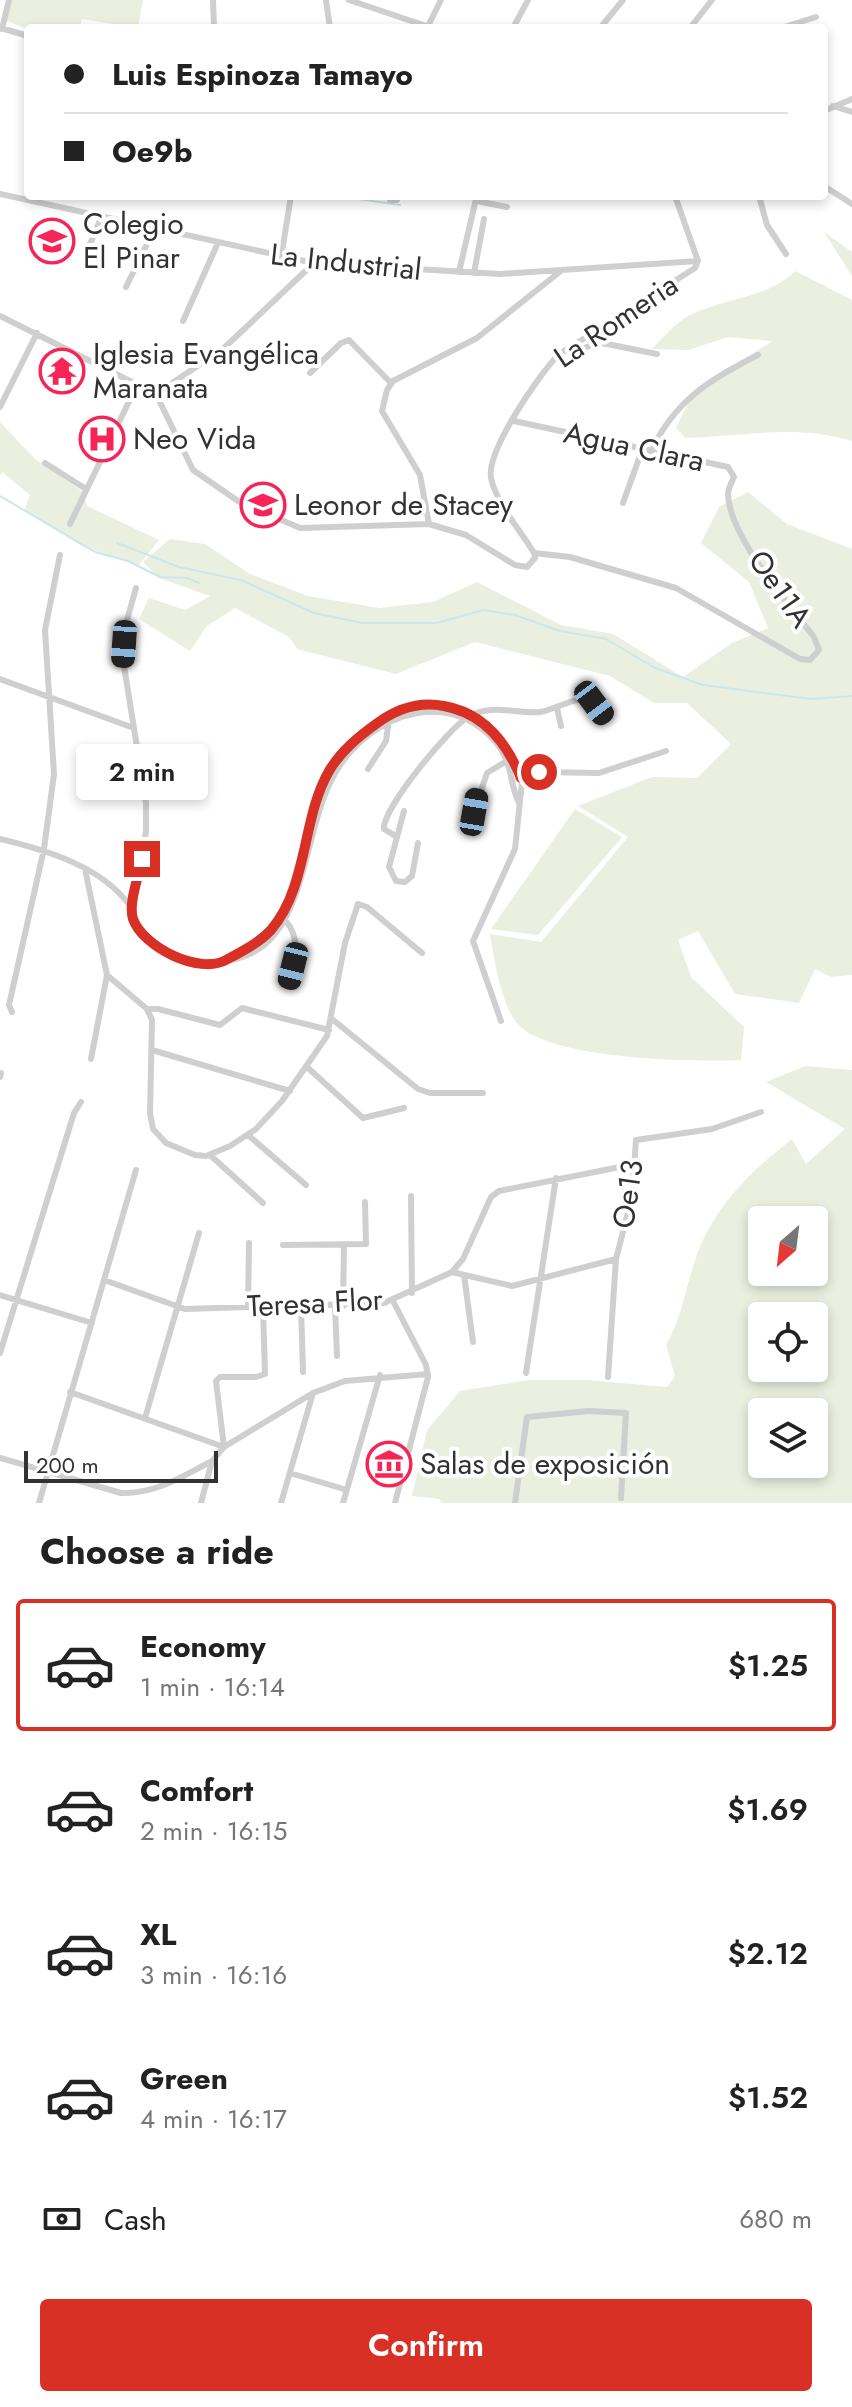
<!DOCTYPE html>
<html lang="en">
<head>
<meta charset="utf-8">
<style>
  :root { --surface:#fff; --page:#f2f2f2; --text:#222; --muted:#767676; --line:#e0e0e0; --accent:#d93025 }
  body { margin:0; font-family:Jost,sans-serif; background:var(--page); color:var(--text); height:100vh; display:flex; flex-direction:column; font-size:30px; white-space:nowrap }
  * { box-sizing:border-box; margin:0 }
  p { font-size:26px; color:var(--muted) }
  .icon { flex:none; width:44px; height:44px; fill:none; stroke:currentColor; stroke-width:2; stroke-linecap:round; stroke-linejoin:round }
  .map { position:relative; height:1503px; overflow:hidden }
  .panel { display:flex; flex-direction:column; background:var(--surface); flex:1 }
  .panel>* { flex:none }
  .top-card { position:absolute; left:24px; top:24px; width:804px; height:176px; border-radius:8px; box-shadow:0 4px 12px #0003; display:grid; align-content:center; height:176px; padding:0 40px; background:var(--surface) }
  .needle { width:52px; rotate:208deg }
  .controls { position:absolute; left:748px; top:1206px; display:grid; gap:16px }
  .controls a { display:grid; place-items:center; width:80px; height:80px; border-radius:8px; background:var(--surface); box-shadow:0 4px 12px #0003; font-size:40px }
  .scale { position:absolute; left:24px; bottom:20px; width:194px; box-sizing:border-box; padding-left:8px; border:4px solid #323232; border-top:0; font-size:22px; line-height:28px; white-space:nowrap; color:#323232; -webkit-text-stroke:6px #fff; paint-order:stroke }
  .end { position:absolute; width:36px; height:36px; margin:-18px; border:10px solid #d93025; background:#fff; box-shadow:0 0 0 4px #fff }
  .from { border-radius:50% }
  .bubble { position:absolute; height:56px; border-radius:8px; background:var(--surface); box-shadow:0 4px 12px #0003; font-size:26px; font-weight:600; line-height:56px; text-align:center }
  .car { position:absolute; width:24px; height:48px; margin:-24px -12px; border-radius:10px; box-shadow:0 0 6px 2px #0007; background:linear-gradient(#222 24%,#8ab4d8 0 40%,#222 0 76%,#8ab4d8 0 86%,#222 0) }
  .top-card b { display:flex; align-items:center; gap:28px; height:76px; font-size:30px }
  .top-card b+b { border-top:2px solid var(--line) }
  .top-card i { width:20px; height:20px; background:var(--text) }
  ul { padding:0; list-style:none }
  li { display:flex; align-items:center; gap:24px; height:132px; margin:0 16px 12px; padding:0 24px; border:4px solid transparent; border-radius:8px }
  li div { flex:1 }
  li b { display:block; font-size:30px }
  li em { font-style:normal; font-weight:600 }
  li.selected { border-color:var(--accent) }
  li>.icon { width:72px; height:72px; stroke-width:1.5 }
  h2 { padding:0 40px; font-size:36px; line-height:96px }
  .pay { display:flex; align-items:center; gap:20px; height:88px; padding:0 40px; font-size:30px }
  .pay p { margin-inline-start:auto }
  .cta { display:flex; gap:16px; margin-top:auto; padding:16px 40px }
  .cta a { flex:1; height:92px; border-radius:8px; background:var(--accent); color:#fff; font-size:32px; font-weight:600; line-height:92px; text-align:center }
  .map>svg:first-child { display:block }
  .green { fill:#eaefdf; fill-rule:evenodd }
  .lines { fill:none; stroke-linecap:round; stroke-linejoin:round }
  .stream { stroke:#cae7f0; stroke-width:2 }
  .street { stroke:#cfcfcf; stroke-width:6 }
  .route { stroke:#d93025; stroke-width:10 }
  .labels { text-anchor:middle; stroke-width:8; stroke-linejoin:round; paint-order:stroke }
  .poi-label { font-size:30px; fill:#323232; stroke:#fff; text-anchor:start }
  .street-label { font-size:30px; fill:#323232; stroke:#fff }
</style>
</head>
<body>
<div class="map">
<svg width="852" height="1503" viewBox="0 0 852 1503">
  <rect width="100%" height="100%" fill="#fff"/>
  <path class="green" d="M 11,0 L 143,0 L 138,28 L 82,19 L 80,28 L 28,29 L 7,21 Z
    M 824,232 L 852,252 L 852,276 Z
    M 795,271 L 852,300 L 852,441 C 798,424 742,436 686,438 L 676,428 L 695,389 L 773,341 L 728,337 L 688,350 L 651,349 C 663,338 676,322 690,315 C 724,298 769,298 795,271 Z
    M 0,422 L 35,459 L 82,491 L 87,506 L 159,540 L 139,565 L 82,546 L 24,511 L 30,495 L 2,472 L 0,476 Z
    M 748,492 L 787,524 L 852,549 L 852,975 L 831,977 L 815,969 L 799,1003 L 735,994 L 698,931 L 678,940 L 691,977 L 744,1027 L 741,1060 C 695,1062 544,1060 516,1022 C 501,1002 494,959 490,934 L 541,942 L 628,837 L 578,806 L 652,777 L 697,778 L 731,744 L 687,703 L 654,703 L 610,676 L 475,642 L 396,674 L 297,649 L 289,637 L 235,608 L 207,626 L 190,651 L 139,619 L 149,598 L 185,610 L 210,596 L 159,578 L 143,562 L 170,539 L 205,544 L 250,574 L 308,596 L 379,608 L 433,602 L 477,582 L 561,625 L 613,634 L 683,677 L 732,643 L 768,628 L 749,582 L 701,543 L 719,507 Z
    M 575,809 L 622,837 L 538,935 L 491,929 Z
    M 805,1066 L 852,1070 L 852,1503 L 441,1503 L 440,1499 L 412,1496 L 427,1430 L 460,1391 L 528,1380 L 586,1380 L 667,1387 L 675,1376 L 666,1345 C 683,1315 683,1296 694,1264 C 710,1211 749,1172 792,1139 L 806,1164 L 845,1129 L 766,1082 ZM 762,1220 L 814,1220 L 814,1272 L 762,1272 ZM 762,1316 L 814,1316 L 814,1368 L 762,1368 ZM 762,1412 L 814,1412 L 814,1464 L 762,1464 Z"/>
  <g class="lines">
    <path class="stream" d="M 338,196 L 400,205
      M 0,496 L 95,552 L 128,561 L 160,577 L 187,578 L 199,583
      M 117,543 L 179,567 L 241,580 L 314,613 L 362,623 L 437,623 L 483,610 L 515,615 L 560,631 L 606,639 L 655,668 L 703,685 L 811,699 L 852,696"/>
    <path class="street" d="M 213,0 L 214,28
      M 326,0 L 330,28
      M 349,0 L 432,28
      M 1,28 L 28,36
      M 427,28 L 441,0
      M 513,28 L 528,0
      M 600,28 L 623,0
      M 690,28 L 712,0
      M 781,28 L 816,17
      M 2,29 L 9,0
      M 833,106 L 852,112
      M 824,111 L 852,99
      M 824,186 L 852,204
      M 0,194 L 314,263 L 500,274 L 698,261
      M 474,196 L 481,202 L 507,207
      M 675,196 L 698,261
      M 759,196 L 767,225 L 786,254
      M 390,200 L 397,200 L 398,196
      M 86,254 L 101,218
      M 281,258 L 291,196
      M 459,272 L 476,199
      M 474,273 L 484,219
      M 126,287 L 147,244 L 149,229
      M 0,316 L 156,394 L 193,470 L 238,501 L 300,528 L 429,524 L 466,535 L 515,565 L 527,567 L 535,558 L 534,553
      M 183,321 L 217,245
      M 565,350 L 581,350 L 597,342 L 657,354
      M 310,373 L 341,343 L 349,340 L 391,383
      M 156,394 L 224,348 L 314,263
      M 0,407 L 37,333
      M 514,421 L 728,467 L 734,477 C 732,482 728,488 728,494 C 729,536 789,605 814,637 L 819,650 L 810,660 L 800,659 L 676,588 L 570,557 L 534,553
      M 651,452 C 673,402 710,379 758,355
      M 45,463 L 86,489
      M 623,503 L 642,450
      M 70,524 L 137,385
      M 429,524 L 420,475 L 382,411 L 387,390 L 393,381 L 477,338 L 562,270
      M 534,553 C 521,531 496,503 491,478 C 486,451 539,375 558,355 L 695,268 L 698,261
      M 136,588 L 125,627 L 123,660 L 146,803 L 146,831 L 132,914 C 139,938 162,955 185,959 C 309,983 295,854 331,781 C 359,722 439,684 491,737 C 515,762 507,778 519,803
      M 0,679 L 131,727
      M 557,708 L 561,726
      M 368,769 L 386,741 L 389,719
      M 518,779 L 539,772 L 599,773 L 666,751
      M 404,811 L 389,867 L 396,881 L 405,882 L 412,876 L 418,843
      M 474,812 L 487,773 L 510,759
      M 397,837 L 384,829 C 382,809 449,728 468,717 C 492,703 515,714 540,712 C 554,710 576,696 588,700 C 596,702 600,712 605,718
      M 0,839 C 46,850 105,867 132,909
      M 85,869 L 107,975 L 147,1009 L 152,1020 L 150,1113 L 153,1129 L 166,1143 L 195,1155 L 206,1156 L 230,1146 L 256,1129 L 282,1101 L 327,1036 L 345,943 L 358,904 L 367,907 L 422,953
      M 285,920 C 303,940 294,964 288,987
      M 225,961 L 266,935 L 286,906 L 318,796 L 339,756 L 381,720 L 420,705 L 455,709 L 484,724 L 506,747 L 522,782 L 515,849 L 473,941 L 501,1021
      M 147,1009 L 158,1009 L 220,1025 L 242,1008 L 329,1030
      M 12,1012 L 9,1005 L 44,849 L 54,774 L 45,630 L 60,555
      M 332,1019 L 418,1089 L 430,1093 L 483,1093
      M 152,1050 L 290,1091
      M 91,1059 L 107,975
      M 307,1067 L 363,1118 L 404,1108
      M 0,1077 L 1,1073
      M 248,1135 L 306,1185
      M 210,1155 L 263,1203
      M 411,1196 L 412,1293
      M 283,1245 L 366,1244 L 365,1202
      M 452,1272 L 512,1286 L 616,1259
      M 464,1275 L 473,1342
      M 104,1280 L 185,1309 L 384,1303 L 452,1272 L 463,1259 L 491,1197 L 499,1191 L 635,1164
      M 0,1295 L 92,1323
      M 393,1301 L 426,1365 L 428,1377 L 395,1503
      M 301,1306 L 303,1372
      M 335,1306 L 337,1356
      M 343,1306 L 344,1246
      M 248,1307 L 249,1243
      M 0,1353 L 74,1113 L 81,1102
      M 526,1373 L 556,1178
      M 608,1377 L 616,1259 L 632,1197 L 636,1140 L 712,1129 L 761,1112
      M 70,1392 L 224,1447
      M 145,1418 L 199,1233
      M 224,1447 L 216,1381 L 220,1377 L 256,1377 L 265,1374 L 263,1307
      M 0,1458 L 121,1493 C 156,1494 181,1477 212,1461
      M 290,1473 L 347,1490
      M 39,1503 L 136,1170
      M 201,1503 L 212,1461 L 224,1447 L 313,1393 L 345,1381 L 428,1374
      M 281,1503 L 313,1393
      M 343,1503 L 380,1375
      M 515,1503 L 527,1417 L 589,1411 L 626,1413 L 621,1498"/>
  </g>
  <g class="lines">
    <path class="route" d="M 142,859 C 139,876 128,903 133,919 C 143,947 199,975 226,960 C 241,952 259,943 271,930 C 309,885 301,820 329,771 C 341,751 358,737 376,724 C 396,709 419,701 444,706 C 483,713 507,743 521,778 L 539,772"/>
  </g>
  <defs>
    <g id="school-ring" transform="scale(2.3)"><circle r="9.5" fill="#fff" stroke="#f72556" stroke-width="1.5"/><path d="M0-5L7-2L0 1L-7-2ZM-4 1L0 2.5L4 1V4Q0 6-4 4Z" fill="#f72556"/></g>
    <g id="temple-ring" transform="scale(2.3)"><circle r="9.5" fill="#fff" stroke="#f72556" stroke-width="1.5"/><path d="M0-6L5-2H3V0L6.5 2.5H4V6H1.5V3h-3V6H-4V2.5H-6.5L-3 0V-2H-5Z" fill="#f72556"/></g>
    <g id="hospital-ring" transform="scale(2.3)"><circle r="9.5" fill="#fff" stroke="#f72556" stroke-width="1.5"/><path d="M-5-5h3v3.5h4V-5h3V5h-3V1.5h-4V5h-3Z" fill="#f72556"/></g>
    <g id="museum-ring" transform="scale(2.3)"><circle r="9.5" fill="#fff" stroke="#f72556" stroke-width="1.5"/><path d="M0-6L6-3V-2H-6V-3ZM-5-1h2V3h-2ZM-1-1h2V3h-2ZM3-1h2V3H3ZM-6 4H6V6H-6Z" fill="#f72556"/></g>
  </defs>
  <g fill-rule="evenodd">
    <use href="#school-ring" x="52" y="241"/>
    <use href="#temple-ring" x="62" y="371"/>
    <use href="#hospital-ring" x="102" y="439"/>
    <use href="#school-ring" x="263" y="505"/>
    <use href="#museum-ring" x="389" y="1464"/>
  </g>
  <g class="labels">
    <g class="poi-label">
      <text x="83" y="234">Colegio<tspan x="83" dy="34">El Pinar</tspan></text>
      <text x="93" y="364">Iglesia Evangélica<tspan x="93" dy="34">Maranata</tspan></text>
      <text x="133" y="449">Neo Vida</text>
      <text x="294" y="515">Leonor de Stacey</text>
      <text x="420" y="1474">Salas de exposición</text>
    </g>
    <g class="street-label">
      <text transform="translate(346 262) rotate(6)" y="10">La Industrial</text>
      <text transform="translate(616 321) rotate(-34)" y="10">La Romeria</text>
      <text transform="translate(634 447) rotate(12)" y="10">Agua Clara</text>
      <text transform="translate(780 589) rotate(55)" y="10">Oe11A</text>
      <text transform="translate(628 1194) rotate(-82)" y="10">Oe13</text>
      <text transform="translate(315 1303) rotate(-3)" y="10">Teresa Flor</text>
    </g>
  </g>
</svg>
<div class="controls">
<a><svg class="needle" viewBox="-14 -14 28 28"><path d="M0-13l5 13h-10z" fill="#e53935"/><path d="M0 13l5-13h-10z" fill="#767676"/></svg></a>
<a><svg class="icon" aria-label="locate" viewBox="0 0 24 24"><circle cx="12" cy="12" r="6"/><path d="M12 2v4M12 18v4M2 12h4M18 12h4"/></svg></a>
<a><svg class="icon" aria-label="layers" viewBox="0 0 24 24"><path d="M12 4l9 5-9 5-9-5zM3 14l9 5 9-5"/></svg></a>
</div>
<div class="scale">200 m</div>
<i class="end from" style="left:539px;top:772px"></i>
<i class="end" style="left:142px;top:859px"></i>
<div class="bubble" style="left:76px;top:744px;width:132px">2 min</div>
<i class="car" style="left:124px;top:644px;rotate:184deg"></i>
<i class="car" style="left:594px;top:703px;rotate:143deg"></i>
<i class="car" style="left:474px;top:812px;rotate:10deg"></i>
<i class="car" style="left:293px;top:966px;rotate:194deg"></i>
<div class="top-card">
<b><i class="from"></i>Luis Espinoza Tamayo</b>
<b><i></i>Oe9b</b>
</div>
</div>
<section class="panel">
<h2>Choose a ride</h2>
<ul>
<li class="selected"><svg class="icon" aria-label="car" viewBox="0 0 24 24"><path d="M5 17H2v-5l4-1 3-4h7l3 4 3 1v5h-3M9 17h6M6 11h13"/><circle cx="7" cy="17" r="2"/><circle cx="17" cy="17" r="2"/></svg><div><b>Economy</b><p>1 min · 16:14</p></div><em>$1.25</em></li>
<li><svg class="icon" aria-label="car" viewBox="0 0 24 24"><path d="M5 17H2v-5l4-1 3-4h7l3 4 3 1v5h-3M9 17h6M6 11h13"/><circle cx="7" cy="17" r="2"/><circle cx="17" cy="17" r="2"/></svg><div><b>Comfort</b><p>2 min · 16:15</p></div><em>$1.69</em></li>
<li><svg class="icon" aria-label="car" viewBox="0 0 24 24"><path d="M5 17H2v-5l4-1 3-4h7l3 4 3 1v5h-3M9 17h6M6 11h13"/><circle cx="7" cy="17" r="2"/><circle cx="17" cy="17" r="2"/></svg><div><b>XL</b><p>3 min · 16:16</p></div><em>$2.12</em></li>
<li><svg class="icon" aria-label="car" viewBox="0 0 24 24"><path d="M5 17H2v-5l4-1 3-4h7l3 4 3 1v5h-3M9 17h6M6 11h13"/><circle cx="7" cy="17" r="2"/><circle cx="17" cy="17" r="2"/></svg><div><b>Green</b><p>4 min · 16:17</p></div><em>$1.52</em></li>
</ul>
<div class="pay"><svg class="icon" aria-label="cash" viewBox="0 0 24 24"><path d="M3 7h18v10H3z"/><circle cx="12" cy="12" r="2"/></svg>Cash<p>680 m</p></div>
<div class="cta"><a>Confirm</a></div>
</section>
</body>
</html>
